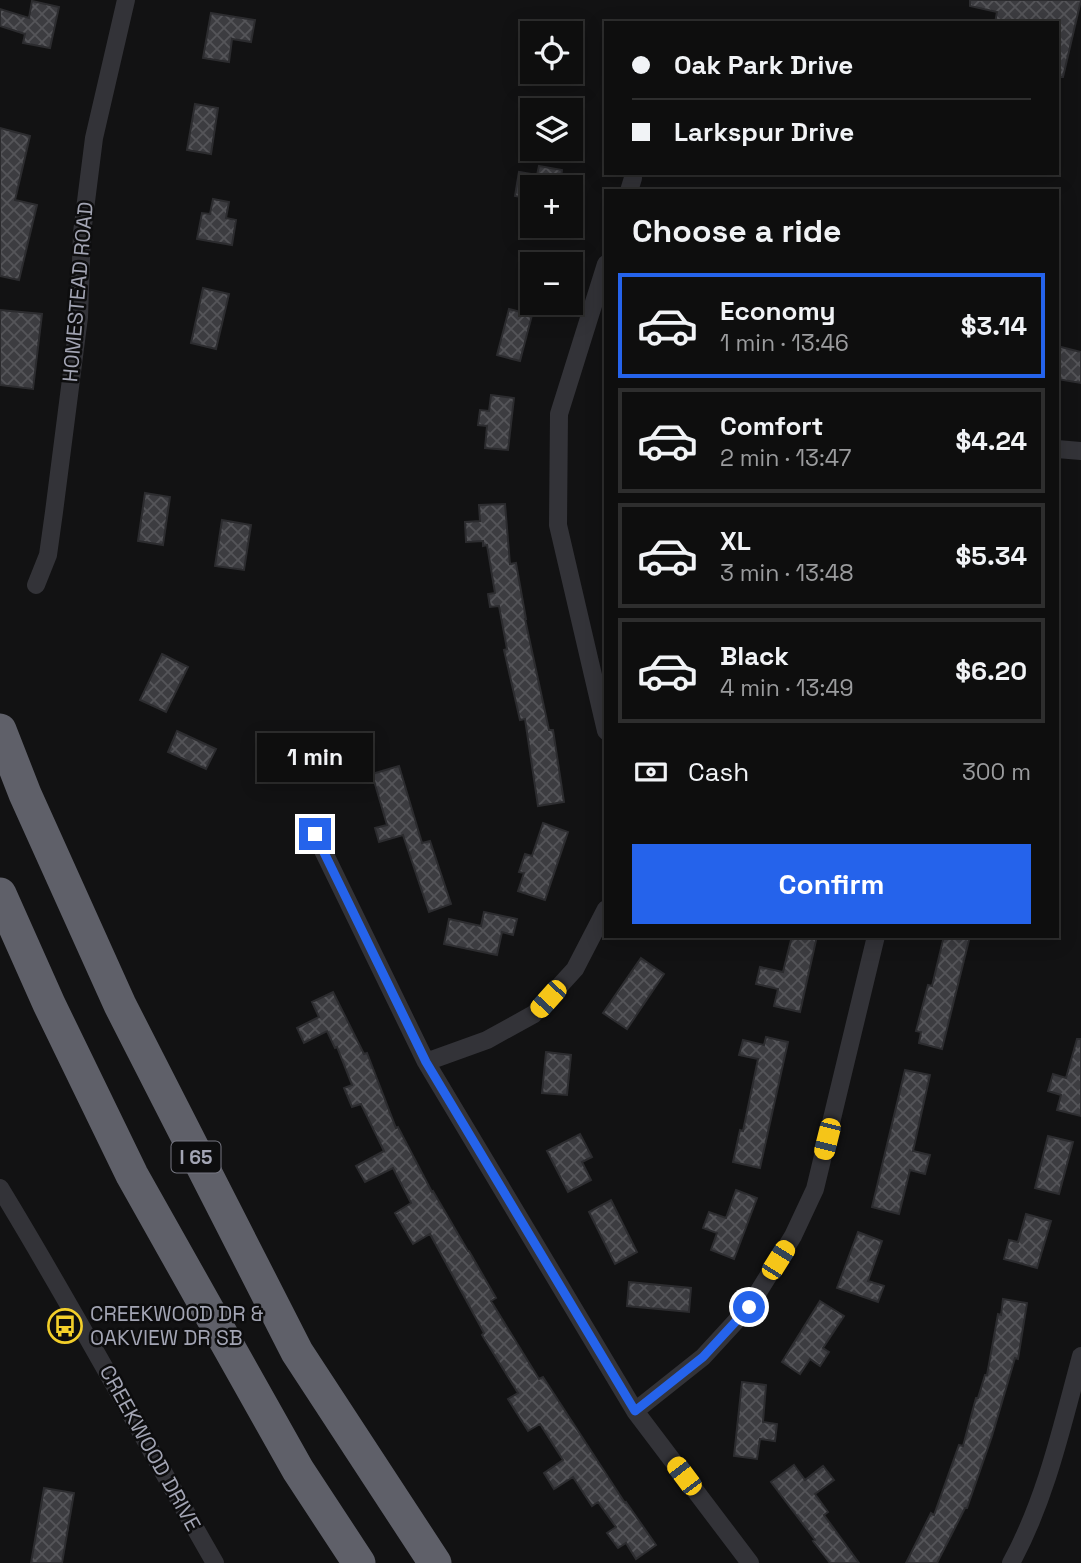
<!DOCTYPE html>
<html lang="en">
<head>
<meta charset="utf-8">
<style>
  :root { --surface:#0e0e0e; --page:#171717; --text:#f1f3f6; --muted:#9b9c9e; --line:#2e2e2e; --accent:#2563eb }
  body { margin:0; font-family:"Space Grotesk",sans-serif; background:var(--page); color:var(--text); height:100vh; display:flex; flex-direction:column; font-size:26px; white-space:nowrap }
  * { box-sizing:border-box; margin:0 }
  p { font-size:23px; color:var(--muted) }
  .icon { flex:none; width:38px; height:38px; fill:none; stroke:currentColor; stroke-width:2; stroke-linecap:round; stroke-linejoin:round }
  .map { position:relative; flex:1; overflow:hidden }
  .sheet { position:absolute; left:604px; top:189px; width:455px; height:749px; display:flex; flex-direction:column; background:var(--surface); border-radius:0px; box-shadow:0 4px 18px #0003,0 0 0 2px var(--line) }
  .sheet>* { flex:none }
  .guide { position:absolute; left:604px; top:21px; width:455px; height:154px; border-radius:0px; box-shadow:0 4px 18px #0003,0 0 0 2px var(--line); display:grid; align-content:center; height:154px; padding:0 28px; background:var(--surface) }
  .buttons { position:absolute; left:520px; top:21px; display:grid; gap:14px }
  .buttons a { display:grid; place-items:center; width:63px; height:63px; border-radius:0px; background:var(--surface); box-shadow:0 4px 18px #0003,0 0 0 2px var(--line); font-size:35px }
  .end { position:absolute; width:32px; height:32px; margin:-16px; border:9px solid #2563eb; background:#fff; box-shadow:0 0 0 4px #fff }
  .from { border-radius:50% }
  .bubble { position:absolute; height:49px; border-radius:0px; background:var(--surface); box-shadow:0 4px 18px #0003,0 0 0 2px var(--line); font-size:23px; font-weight:800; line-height:49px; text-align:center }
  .car { position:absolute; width:21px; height:42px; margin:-21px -10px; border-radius:9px; box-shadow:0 0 5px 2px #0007; background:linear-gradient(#f5c518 24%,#345 0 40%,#f5c518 0 76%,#345 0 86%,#f5c518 0) }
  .guide b { display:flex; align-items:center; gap:24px; height:66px; font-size:26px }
  .guide b+b { border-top:2px solid var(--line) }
  .guide i { width:18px; height:18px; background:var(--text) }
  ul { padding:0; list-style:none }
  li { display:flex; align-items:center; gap:21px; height:105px; margin:0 14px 10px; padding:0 14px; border:4px solid var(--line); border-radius:0px }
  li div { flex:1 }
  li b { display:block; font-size:26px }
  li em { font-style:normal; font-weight:800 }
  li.selected { border-color:var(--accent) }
  li>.icon { width:63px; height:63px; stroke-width:1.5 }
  h2 { padding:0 28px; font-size:32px; line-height:84px }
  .pay { display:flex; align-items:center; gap:18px; height:77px; padding:0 28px; font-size:26px }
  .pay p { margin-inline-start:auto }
  .button { display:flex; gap:14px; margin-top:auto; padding:14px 28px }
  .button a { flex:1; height:80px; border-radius:0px; background:var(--accent); color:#fff; font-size:28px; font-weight:800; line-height:80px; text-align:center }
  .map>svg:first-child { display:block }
  .building { fill:url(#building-cross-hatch); stroke:#2c2c2f; stroke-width:2 }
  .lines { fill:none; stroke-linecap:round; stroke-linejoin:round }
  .street { stroke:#333338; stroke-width:18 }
  .highway { stroke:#5f6069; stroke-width:33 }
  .route { stroke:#2563eb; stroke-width:9 }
  .labels { text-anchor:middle; stroke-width:5; stroke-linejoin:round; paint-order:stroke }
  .shield { fill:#0d0d0e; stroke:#767782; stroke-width:2 }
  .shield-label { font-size:19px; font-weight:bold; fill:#a3a5b4 }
  .street-label { font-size:21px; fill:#a3a5b4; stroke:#0d0d0e }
  .poi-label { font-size:21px; fill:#a3a5b4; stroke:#0d0d0e; text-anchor:start }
</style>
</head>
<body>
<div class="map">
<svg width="1081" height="1563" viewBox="0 0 1081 1563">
  <defs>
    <pattern id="building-cross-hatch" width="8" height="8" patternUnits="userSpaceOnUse" patternTransform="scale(1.75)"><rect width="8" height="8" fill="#3c3c40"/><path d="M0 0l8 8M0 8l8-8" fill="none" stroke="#555559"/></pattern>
  </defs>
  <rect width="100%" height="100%" fill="#121213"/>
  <path class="building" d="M 970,0 L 1081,0 L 1063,77 L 1057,77 L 1057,23 L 995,23 L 997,12 L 970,6 Z
    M 32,1 L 59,7 L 50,48 L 23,43 L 25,34 L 0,26 L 0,9 L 29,18 Z
    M 211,13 L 255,20 L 251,42 L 232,39 L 229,62 L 203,58 Z
    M 195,104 L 218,108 L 211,154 L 187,150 Z
    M 0,128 L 30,136 L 15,200 L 37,205 L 19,280 L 0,276 Z
    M 539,166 L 562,170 L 561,178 L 564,179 L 563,187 L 532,187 L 532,199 L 515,196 L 519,172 L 537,175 Z
    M 213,199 L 229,202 L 226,218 L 236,220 L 232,245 L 197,239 L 202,213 L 210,214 Z
    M 203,288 L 229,294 L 216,349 L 191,343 Z
    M 509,309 L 532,315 L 520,361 L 497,355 Z
    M 0,310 L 42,314 L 33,389 L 0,385 Z
    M 1057,346 L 1081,352 L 1081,383 L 1057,379 Z
    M 491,395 L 514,398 L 508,450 L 485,448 L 487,426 L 478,425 L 480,410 L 489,411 Z
    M 145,493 L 170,497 L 163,545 L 138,541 Z
    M 505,504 L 510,564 L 516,563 L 526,619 L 525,619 L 549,730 L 553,730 L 564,802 L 538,806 L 525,719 L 520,720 L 504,650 L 507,649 L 499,606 L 490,607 L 488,594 L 495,593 L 487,545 L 483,546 L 483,541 L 466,542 L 465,522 L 480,521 L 479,505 Z
    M 222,520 L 251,525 L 244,570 L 215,566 Z
    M 162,654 L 188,667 L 166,712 L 140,700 Z
    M 177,731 L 216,749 L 206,769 L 168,752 Z
    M 399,766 L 422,843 L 430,841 L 451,904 L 429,912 L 403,835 L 379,842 L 375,828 L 387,825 L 372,774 Z
    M 543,823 L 568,832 L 545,900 L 518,891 L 524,873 L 519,872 L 525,854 L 532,856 Z
    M 484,912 L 517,919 L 513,935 L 502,932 L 497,955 L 444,944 L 449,919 L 481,926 Z
    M 792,936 L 817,936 L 800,1012 L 774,1006 L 778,989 L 756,984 L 760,967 L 783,972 Z
    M 944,936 L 970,936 L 942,1049 L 919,1043 L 921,1032 L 916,1031 L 928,985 L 932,986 Z
    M 641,958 L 664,974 L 627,1029 L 603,1013 Z
    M 333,992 L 364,1054 L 367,1053 L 396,1128 L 398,1127 L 432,1192 L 433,1191 L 468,1251 L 469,1251 L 496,1298 L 491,1301 L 539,1379 L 543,1377 L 625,1503 L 626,1502 L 656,1545 L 636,1559 L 626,1543 L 618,1548 L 607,1533 L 616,1527 L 598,1502 L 592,1506 L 573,1477 L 554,1489 L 544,1473 L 563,1460 L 540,1424 L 528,1431 L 508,1399 L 518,1393 L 482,1335 L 484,1333 L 430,1234 L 413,1244 L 395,1213 L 411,1203 L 393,1168 L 365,1182 L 356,1166 L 384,1151 L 361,1104 L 352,1107 L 344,1088 L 352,1085 L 337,1047 L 335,1048 L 327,1031 L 304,1043 L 297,1028 L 319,1017 L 312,1002 Z
    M 766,1037 L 788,1042 L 760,1168 L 733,1162 L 740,1130 L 743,1131 L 758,1059 L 739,1055 L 743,1040 L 764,1045 Z
    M 1077,1039 L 1081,1039 L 1081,1116 L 1057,1110 L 1061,1095 L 1048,1091 L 1053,1074 L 1066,1078 Z
    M 546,1052 L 571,1055 L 567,1095 L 542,1093 Z
    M 905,1070 L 930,1075 L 913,1151 L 930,1155 L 925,1174 L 910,1170 L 899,1214 L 872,1207 Z
    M 580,1134 L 592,1157 L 582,1162 L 591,1180 L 568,1192 L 547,1151 Z
    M 1048,1136 L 1073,1142 L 1059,1194 L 1035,1188 Z
    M 736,1190 L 757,1198 L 734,1259 L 711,1250 L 717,1233 L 703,1228 L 709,1212 L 726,1218 Z
    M 611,1200 L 637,1252 L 615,1264 L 589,1212 Z
    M 1026,1214 L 1051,1221 L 1037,1268 L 1004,1259 L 1009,1240 L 1018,1242 Z
    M 858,1232 L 882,1241 L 868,1281 L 884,1286 L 878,1302 L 837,1288 Z
    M 629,1282 L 691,1288 L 689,1312 L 627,1306 Z
    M 1003,1299 L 1027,1303 L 1018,1359 L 1015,1358 L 992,1436 L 967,1508 L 965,1508 L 937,1563 L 906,1563 L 931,1513 L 934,1515 L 959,1445 L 963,1446 L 976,1398 L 978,1398 L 985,1375 L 987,1375 L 998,1314 L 1001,1315 Z
    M 820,1301 L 844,1316 L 823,1348 L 829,1352 L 820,1366 L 810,1359 L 800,1374 L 782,1362 Z
    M 742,1382 L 766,1385 L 763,1422 L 777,1424 L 775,1441 L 760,1439 L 757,1459 L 734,1456 Z
    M 794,1465 L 805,1480 L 823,1466 L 834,1480 L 815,1494 L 828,1512 L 824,1515 L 859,1563 L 830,1563 L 813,1541 L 815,1540 L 771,1482 Z
    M 44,1488 L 74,1493 L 62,1563 L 31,1563 Z"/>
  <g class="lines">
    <path class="street" d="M 629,191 L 633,178
      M 606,264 L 559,414 L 558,525 L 606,731
      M 1057,449 L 1081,451
      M 36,585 L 48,555 L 54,512 L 79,317 L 82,233 L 94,138 L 126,0
      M 315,834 L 426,1062 L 635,1411 L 750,1563
      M 426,1062 L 487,1040 L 534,1014 L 575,969 L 606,909
      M 0,1188 C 75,1311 143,1438 215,1563
      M 635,1411 L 703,1357 L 749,1307 L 793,1236 L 815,1189 L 876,936
      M 1011,1563 C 1046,1499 1062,1426 1081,1356"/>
    <path class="highway" d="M 0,730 L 25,794 L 120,1005 L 297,1352 L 435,1563
      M 0,894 L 49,1004 L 132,1175 L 298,1470 L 359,1563"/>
  </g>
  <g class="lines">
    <path class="route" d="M 315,834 L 426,1062 L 635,1411 L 703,1357 L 749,1307"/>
  </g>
  <defs>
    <g id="bus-ring" transform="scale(1.75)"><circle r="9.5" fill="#0d0d0e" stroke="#f3cf2a" stroke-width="1.5"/><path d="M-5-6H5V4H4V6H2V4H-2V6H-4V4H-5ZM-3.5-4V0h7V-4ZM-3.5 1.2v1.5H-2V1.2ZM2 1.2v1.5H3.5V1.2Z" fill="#f3cf2a"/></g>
  </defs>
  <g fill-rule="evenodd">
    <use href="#bus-ring" x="65" y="1326"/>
  </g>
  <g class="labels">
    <rect class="shield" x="171.5" y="1141.5" width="49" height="31" rx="5"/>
    <g class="shield-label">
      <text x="196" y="1164">I 65</text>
    </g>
    <g class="street-label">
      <text transform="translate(78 292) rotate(-85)" y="7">HOMESTEAD ROAD</text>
      <text transform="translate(150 1448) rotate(61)" y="7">CREEKWOOD DRIVE</text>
    </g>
    <g class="poi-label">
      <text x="90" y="1321">CREEKWOOD DR &amp;<tspan x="90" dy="24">OAKVIEW DR SB</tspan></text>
    </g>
  </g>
</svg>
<div class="buttons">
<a><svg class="icon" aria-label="locate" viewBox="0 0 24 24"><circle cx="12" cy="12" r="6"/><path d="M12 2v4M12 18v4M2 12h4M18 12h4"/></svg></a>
<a><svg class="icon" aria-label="layers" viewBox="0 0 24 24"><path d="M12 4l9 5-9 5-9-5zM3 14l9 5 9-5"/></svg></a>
<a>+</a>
<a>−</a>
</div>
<i class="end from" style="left:749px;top:1307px"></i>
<i class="end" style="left:315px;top:834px"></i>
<div class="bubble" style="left:257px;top:733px;width:116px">1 min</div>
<i class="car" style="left:548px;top:999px;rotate:222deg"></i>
<i class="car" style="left:827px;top:1139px;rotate:194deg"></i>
<i class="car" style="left:778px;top:1260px;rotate:32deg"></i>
<i class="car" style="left:684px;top:1476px;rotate:323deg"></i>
<div class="guide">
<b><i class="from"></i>Oak Park Drive</b>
<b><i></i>Larkspur Drive</b>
</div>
<section class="sheet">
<h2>Choose a ride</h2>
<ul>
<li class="selected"><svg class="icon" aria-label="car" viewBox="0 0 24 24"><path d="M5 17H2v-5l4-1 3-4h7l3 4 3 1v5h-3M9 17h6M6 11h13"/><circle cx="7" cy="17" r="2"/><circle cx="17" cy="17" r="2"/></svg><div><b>Economy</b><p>1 min · 13:46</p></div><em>$3.14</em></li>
<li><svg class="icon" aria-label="car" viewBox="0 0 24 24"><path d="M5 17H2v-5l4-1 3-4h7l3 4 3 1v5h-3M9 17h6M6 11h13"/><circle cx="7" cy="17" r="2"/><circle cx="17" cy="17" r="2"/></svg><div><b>Comfort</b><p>2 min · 13:47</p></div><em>$4.24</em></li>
<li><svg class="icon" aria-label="car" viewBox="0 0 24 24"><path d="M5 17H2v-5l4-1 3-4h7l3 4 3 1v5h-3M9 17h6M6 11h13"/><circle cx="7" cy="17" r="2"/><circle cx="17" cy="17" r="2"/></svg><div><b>XL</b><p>3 min · 13:48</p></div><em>$5.34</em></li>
<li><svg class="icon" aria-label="car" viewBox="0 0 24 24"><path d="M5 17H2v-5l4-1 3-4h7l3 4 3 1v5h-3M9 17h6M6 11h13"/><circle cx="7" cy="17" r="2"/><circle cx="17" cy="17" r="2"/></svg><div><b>Black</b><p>4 min · 13:49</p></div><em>$6.20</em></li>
</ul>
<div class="pay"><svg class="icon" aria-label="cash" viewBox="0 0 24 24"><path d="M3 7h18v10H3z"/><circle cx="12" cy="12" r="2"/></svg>Cash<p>300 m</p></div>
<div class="button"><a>Confirm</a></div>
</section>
</div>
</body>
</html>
